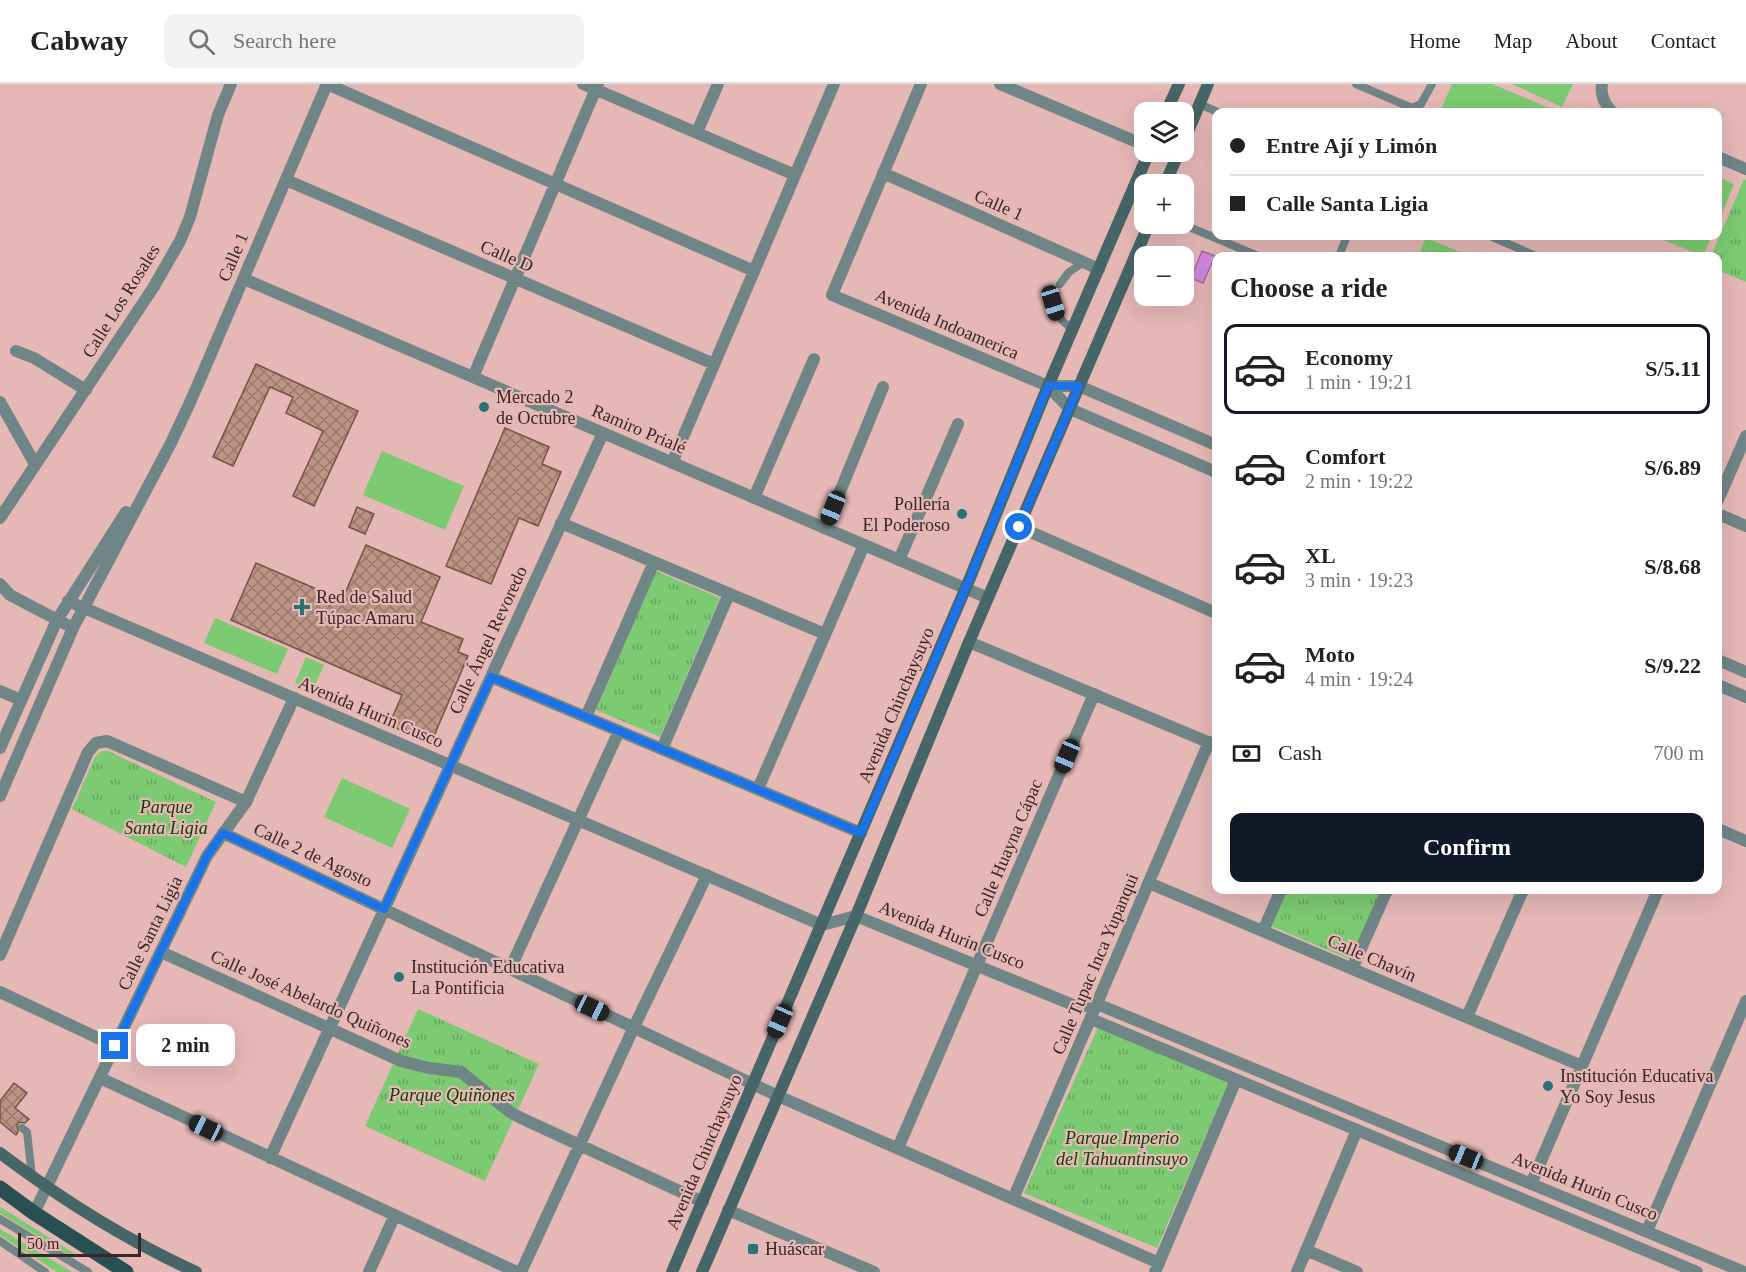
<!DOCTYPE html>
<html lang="en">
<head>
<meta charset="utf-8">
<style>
  :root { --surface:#fff; --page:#f2f2f2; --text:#222; --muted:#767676; --line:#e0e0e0; --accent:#111827 }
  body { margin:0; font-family:Georgia,serif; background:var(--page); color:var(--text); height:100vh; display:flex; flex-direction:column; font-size:22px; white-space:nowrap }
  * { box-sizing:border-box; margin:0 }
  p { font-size:20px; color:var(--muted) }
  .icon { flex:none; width:33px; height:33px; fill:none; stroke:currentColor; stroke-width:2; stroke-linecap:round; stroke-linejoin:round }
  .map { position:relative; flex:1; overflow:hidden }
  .panel { position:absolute; left:1212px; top:168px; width:510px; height:642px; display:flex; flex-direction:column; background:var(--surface); border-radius:12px; box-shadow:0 6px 24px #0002 }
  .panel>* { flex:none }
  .banner { position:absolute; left:1212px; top:24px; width:510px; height:132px; border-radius:12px; box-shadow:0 6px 24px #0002; display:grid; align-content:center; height:132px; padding:0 18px; background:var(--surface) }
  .tools { position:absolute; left:1134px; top:18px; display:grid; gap:12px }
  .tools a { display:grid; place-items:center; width:60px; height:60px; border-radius:12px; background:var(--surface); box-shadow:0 6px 24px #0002; font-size:30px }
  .scale { position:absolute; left:18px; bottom:15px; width:123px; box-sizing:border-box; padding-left:6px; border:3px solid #382726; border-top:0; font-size:16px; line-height:21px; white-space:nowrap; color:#382726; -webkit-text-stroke:4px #e5b7b5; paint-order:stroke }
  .end { position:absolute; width:27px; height:27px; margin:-14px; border:8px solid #1a73e8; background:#fff; box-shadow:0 0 0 3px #fff }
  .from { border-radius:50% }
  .bubble { position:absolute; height:42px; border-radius:12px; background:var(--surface); box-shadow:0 6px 24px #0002; font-size:20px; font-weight:800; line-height:42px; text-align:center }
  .car { position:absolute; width:18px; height:36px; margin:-18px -9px; border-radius:8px; box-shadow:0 0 4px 2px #0007; background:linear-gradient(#222 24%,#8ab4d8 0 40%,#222 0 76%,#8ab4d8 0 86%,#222 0) }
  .banner b { display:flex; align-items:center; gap:21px; height:57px; font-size:22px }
  .banner b+b { border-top:2px solid var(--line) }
  .banner i { width:15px; height:15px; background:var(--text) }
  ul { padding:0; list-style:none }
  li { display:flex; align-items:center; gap:18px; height:90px; margin:0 12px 9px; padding:0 6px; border:3px solid transparent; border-radius:12px }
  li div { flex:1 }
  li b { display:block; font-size:22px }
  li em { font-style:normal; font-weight:800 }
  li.on { border-color:var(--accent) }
  li>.icon { width:54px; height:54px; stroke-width:1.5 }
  h2 { padding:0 18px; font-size:27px; line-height:72px }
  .pay { display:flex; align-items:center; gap:15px; height:66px; padding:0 18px; font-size:22px }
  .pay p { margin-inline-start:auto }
  .primary-button { display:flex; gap:12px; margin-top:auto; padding:12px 18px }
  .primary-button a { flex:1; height:69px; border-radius:12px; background:var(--accent); color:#fff; font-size:24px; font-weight:800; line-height:69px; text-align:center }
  header { display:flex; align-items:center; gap:36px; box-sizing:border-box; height:84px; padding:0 30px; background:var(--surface); border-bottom:2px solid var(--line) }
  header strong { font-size:28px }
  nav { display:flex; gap:33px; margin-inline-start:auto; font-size:21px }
  .search { width:420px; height:54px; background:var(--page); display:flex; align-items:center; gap:15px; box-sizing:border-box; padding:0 21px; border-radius:12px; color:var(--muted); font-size:22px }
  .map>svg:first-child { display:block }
  .grass { fill:#7cca71 }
  .park { fill:url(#park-tufts) }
  .water { fill:#d389e0; stroke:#a46ca8; stroke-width:1.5 }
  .building { fill:url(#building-cross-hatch); stroke:#775346; stroke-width:1.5 }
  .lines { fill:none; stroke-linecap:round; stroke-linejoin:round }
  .service { stroke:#708586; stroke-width:8 }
  .pedestrian { stroke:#708586; stroke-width:12 }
  .minor { stroke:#708586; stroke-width:12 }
  .tertiary { stroke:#708586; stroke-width:12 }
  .secondary { stroke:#476668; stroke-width:12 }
  .primary { stroke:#285053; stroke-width:15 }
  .route { stroke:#1a73e8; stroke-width:8 }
  .poi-dot { fill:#297378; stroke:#e5b7b5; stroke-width:2 }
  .labels { text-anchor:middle; stroke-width:4.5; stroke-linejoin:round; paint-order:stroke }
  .street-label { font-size:18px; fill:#382726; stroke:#e5b7b5 }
  .poi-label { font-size:18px; fill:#382726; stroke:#e5b7b5; text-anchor:start }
  .park-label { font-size:18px; font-style:italic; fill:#0d4305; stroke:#e5b7b5 }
</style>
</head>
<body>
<header>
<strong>Cabway</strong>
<div class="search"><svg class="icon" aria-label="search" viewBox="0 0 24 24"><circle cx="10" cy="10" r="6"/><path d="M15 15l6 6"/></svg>Search here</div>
<nav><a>Home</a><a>Map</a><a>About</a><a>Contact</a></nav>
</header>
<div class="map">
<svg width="1746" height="1188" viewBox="0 0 1746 1188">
  <defs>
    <pattern id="park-tufts" width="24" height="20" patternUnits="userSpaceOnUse" patternTransform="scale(1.5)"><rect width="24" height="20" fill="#7cca71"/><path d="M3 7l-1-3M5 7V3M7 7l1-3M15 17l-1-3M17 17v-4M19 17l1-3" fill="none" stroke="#67a45d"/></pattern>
    <pattern id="building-cross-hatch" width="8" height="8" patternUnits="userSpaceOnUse" patternTransform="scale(1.5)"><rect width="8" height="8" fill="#bc9485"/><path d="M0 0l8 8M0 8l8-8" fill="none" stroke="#9a796d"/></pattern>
  </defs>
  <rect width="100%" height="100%" fill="#e5b7b5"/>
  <path class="grass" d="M 1452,0 L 1492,0 L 1552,25 L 1550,28 L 1440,28 Z
    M 1512,0 L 1573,0 L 1562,23 Z
    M 1718,93 L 1734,100 L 1718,139 Z
    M 1662,152 L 1712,152 L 1703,172 L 1661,155 Z
    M 1426,154 L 1470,172 L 1418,172 Z
    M 382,367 L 464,402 L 445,446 L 363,411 Z
    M 215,534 L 288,565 L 277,590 L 204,559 Z
    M 306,573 L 324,581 L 313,606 L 295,599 Z
    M 342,694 L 410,725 L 392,764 L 324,733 Z
    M 0,1123 L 2,1124 L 77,1171 L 74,1174 L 0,1129 Z
    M 0,1145 L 72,1188 L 57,1188 L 0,1151 Z"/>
  <path class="park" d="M 1744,95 L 1746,96 L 1746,198 L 1718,186 L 1718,172 L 1711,172 Z
    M 656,487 L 720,514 L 660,653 L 596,626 Z
    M 101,667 L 108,667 L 216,718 L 186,783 L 72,725 L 95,673 Z
    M 1285,806 L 1382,806 L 1351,876 L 1269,841 Z
    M 418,925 L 539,980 L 485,1097 L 365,1042 Z
    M 1098,943 L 1229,998 L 1157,1164 L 1024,1109 Z"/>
  <path class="water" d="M 1202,167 L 1215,172 L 1203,199 L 1191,194 Z"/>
  <path class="building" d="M 256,280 L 358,327 L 314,422 L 293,412 L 323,347 L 286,329 L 293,313 L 270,303 L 233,382 L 213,373 Z
    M 505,344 L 549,363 L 542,380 L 561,388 L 538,442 L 519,434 L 491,500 L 446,482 Z
    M 357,423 L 374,430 L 365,450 L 349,443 Z
    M 366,461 L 440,493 L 421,538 L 463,555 L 458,568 L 468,572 L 431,659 L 389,641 L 402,611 L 231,536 L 256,479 L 342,516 Z
    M 14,999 L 27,1009 L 15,1024 L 29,1035 L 25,1039 L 20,1038 L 17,1041 L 18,1048 L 16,1051 L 0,1038 L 0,1017 Z"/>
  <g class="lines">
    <path class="service" d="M 1356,0 L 1412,24 L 1421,20 L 1432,0
      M 1199,20 L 1218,28
      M 1182,140 L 1258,172
      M 1490,152 L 1536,172
      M 1339,172 L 1347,152
      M 1060,200 L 1069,188 L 1084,178
      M 1053,219 L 1058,232 L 1073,247
      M 22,1044 L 27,1048 L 32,1092
      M 0,1135 L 88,1188
      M 0,1157 L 45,1188"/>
    <path class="pedestrian" d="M 246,718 L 294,614"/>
    <path class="minor" d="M 327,0 L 754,187
      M 583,0 L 795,91
      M 921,0 L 832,211 L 1048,302
      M 1000,0 L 1144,61
      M 1602,0 C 1600,12 1605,20 1612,28
      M 697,48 L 718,0
      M 1718,73 L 1746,85
      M 883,89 L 1099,185
      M 286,96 L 714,280
      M 16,267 L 34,274 L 86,306
      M 473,293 L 598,0
      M 0,318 L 35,380
      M 672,379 L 834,0
      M 754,414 L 814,275
      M 1718,416 L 1746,352
      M 1718,430 L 1746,442
      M 0,434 L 153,204 L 180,157 L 190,133 L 218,31 L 231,0
      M 561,439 L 825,550
      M 1019,443 L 1216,529
      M 825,444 L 883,303
      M 899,476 L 958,340
      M 0,500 L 10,511 L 73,544
      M 969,558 L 1215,661
      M 491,593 L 861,749
      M 0,607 L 21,616
      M 586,633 L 654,478
      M 662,665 L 729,510
      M 758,705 L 864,461
      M 1718,745 L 1746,757
      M 223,749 L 778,1012 L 1159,1179
      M 1149,799 L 1582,982
      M 1263,847 L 1281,806
      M 161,868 L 401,977 L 429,984 L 461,988 L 510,1028 L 521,1034 L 703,1118
      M 0,871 L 88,668 L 96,659 L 107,657 L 246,718 L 207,772 L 34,1129
      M 510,885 L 619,647
      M 1352,885 L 1387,806
      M 0,908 L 115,962
      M 1467,933 L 1523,806
      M 100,994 L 517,1188
      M 898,1064 L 1094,610
      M 270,1074 L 603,349
      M 1531,1100 L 1658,806
      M 1013,1115 L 1209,658
      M 728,1126 L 874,1188
      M 1647,1147 L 1746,917
      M 1306,1166 L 1357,1188
      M 369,1188 L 395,1131
      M 521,1188 L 634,943 L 707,791
      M 1155,1188 L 1236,996
      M 1297,1188 L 1357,1046"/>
    <path class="tertiary" d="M 244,195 L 988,514
      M 1048,302 L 1070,325 L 1216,388
      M 1048,302 L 1079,302 L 1216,361
      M 68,517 L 822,841 L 856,832 L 1078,923 L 1097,920 L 1744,1188
      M 1718,576 L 1746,588
      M 1718,601 L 1746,613
      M 0,664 L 57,536 L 126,428
      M 0,712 L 73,544 L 171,359 L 192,314 L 327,0
      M 1091,935 L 1697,1188"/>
    <path class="secondary" d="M 1166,28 L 1179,0
      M 1184,57 L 1208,0
      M 1165,100 L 1179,68
      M 0,1069 C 61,1115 126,1156 196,1188
      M 672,1188 L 970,494 L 1048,302 L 1149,68
      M 702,1188 L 856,832 L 969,558 L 1149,140"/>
    <path class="primary" d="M 0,1104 L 34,1129 L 126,1188"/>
  </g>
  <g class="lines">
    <path class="route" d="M 115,962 L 207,772 L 223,749 L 384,825 L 491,593 L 861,749 L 970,494 L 1048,302 L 1079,302 L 1019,443"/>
  </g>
  <g class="poi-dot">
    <circle cx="484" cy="323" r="6"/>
    <circle cx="962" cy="430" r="6"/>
    <path d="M299 514h6v6h6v6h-6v6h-6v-6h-6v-6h6z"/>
    <circle cx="399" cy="893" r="6"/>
    <circle cx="1548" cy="1002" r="6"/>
    <rect x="747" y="1159" width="12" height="12" rx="3"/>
  </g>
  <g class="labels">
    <g class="street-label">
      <text transform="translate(999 121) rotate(24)" y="6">Calle 1</text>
      <text transform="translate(507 172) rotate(23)" y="6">Calle D</text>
      <text transform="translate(233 173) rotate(-67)" y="6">Calle 1</text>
      <text transform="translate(121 217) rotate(-58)" y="6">Calle Los Rosales</text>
      <text transform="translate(947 240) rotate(23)" y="6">Avenida Indoamerica</text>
      <text transform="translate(639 345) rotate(23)" y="6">Ramiro Prialé</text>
      <text transform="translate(488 556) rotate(-65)" y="6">Calle Ángel Revoredo</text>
      <text transform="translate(896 621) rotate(-67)" y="6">Avenida Chinchaysuyo</text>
      <text transform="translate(371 628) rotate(23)" y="6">Avenida Hurin Cusco</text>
      <text transform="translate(1008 764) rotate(-67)" y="6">Calle Huayna Cápac</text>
      <text transform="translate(313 771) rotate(25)" y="6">Calle 2 de Agosto</text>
      <text transform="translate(150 849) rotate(-64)" y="6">Calle Santa Ligia</text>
      <text transform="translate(952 851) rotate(22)" y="6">Avenida Hurin Cusco</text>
      <text transform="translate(1372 874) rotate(23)" y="6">Calle Chavín</text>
      <text transform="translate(1095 880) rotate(-67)" y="6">Calle Tupac Inca Yupanqui</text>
      <text transform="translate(311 915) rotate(24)" y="6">Calle José Abelardo Quiñones</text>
      <text transform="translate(704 1068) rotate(-67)" y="6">Avenida Chinchaysuyo</text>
      <text transform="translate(1585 1102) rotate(22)" y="6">Avenida Hurin Cusco</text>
    </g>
    <g class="poi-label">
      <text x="496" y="319">Mercado 2<tspan x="496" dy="21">de Octubre</tspan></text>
      <text x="950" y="426" text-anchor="end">Pollería<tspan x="950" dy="21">El Poderoso</tspan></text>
      <text x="316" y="519">Red de Salud<tspan x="316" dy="21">Túpac Amaru</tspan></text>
      <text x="411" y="889">Institución Educativa<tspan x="411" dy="21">La Pontificia</tspan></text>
      <text x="1560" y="998">Institución Educativa<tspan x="1560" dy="21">Yo Soy Jesus</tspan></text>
      <text x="765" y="1171">Huáscar</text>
    </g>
    <g class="park-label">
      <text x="166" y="729">Parque<tspan x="166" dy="21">Santa Ligia</tspan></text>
      <text x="452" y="1017">Parque Quiñones</text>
      <text x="1122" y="1060">Parque Imperio<tspan x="1122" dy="21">del Tahuantinsuyo</tspan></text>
    </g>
  </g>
</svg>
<div class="tools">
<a><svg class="icon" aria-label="layers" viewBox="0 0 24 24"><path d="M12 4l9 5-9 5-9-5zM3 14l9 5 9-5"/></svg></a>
<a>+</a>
<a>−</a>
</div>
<div class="scale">50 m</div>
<i class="end from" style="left:1019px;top:443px"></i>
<i class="end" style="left:115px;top:962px"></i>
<div class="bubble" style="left:136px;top:940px;width:99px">2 min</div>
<i class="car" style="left:1053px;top:219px;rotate:163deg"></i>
<i class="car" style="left:833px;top:424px;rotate:202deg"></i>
<i class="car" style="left:1067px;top:672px;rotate:203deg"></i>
<i class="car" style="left:592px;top:924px;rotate:115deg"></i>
<i class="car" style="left:780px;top:937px;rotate:204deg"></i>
<i class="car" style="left:206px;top:1044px;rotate:295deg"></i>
<i class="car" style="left:1466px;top:1073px;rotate:292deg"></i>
<div class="banner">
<b><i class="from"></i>Entre Ají y Limón</b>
<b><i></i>Calle Santa Ligia</b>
</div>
<section class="panel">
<h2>Choose a ride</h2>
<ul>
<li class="on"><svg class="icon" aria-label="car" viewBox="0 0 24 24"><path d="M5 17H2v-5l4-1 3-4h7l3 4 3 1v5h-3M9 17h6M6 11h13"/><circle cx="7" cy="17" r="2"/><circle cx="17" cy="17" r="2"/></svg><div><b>Economy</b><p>1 min · 19:21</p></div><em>S/5.11</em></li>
<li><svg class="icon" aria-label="car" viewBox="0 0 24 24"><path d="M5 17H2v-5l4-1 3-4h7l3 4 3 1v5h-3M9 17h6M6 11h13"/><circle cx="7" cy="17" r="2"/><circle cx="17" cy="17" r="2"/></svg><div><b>Comfort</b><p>2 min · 19:22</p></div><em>S/6.89</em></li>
<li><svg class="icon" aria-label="car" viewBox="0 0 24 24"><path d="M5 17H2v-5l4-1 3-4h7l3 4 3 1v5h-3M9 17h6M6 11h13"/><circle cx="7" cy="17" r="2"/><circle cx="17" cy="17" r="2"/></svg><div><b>XL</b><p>3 min · 19:23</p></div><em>S/8.68</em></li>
<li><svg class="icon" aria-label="car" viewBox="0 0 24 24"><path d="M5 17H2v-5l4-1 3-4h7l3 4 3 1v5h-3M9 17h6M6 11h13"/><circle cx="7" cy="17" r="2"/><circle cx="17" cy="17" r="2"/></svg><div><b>Moto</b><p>4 min · 19:24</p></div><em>S/9.22</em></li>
</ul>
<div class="pay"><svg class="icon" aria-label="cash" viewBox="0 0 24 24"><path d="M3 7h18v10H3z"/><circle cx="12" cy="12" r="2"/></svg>Cash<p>700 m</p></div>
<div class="primary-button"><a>Confirm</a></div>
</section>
</div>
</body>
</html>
